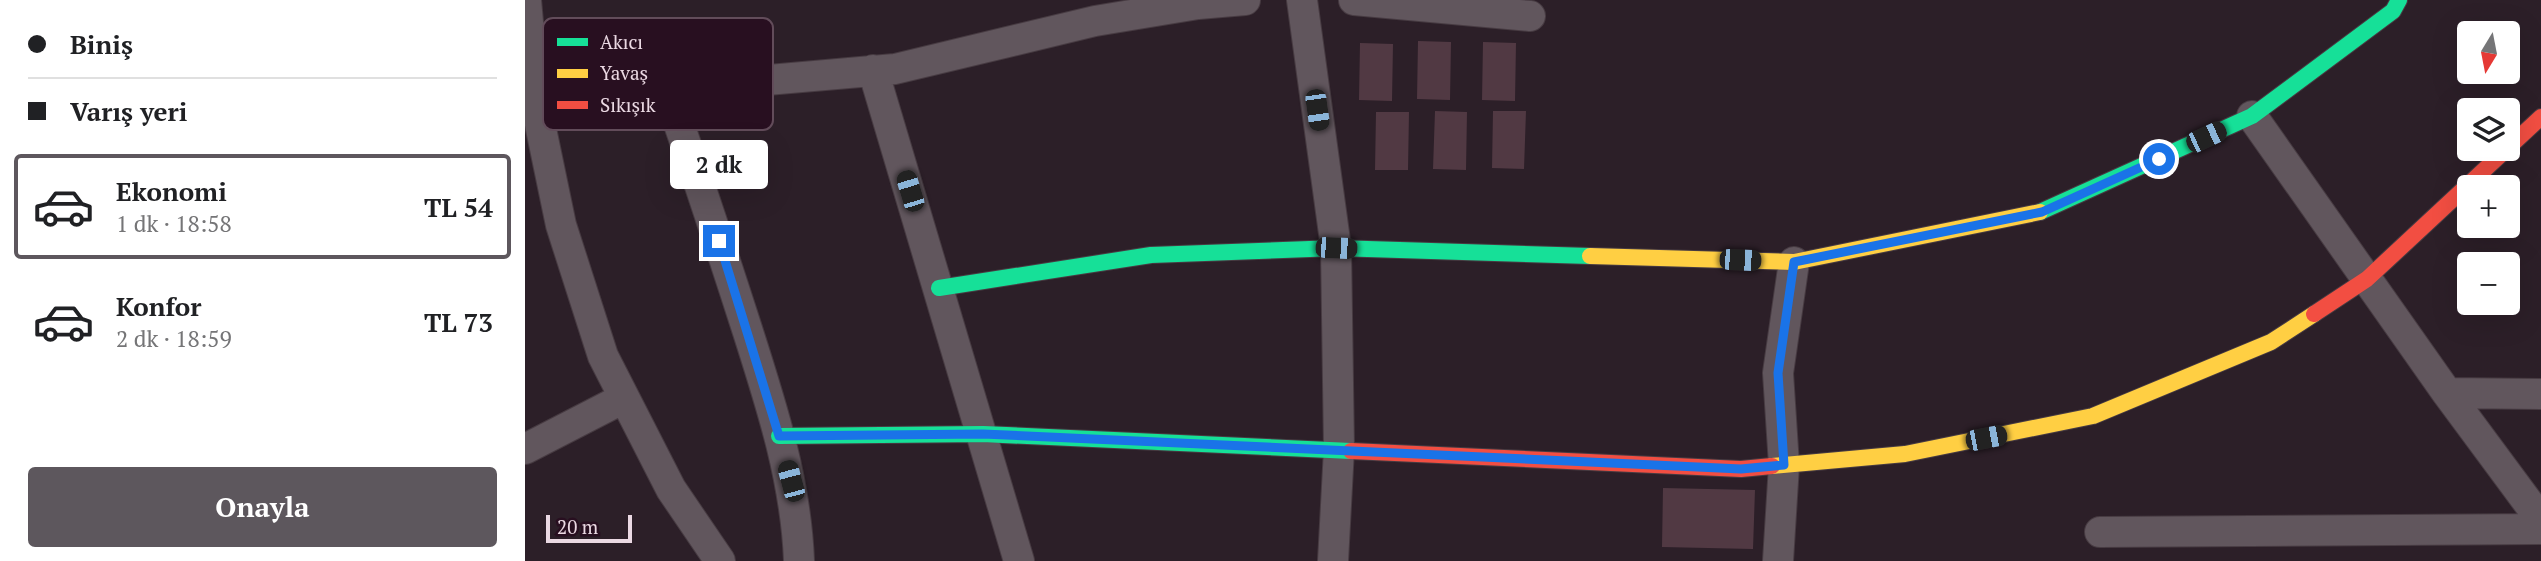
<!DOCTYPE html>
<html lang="tr">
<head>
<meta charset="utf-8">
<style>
  :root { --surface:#fff; --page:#f6f6f6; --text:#202124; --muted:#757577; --line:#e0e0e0; --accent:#5d575d }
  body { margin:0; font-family:"PT Serif",serif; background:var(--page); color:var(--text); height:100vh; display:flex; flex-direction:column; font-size:26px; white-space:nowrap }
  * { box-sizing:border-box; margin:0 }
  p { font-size:23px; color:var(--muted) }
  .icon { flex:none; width:38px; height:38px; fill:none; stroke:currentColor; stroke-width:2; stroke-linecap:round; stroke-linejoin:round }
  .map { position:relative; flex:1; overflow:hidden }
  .drawer { display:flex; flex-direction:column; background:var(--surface); width:525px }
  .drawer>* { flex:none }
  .top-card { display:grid; align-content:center; height:154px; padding:0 28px; background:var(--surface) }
  .needle { width:46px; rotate:190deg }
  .tools { position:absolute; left:1932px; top:21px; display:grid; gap:14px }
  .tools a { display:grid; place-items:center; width:63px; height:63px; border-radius:7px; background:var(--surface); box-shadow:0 7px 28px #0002; font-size:35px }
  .scale { position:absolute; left:21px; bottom:18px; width:86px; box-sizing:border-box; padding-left:7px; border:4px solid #ebd9e3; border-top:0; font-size:19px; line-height:24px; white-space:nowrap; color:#ebd9e3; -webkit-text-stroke:5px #280f20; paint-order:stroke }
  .end { position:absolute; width:32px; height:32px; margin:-16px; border:9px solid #1a73e8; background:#fff; box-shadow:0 0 0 4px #fff }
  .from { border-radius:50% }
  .bubble { position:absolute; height:49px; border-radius:7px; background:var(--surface); box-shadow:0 7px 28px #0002; font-size:23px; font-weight:800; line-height:49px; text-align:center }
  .car { position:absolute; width:21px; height:42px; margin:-21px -10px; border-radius:9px; box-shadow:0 0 5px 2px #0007; background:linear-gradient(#222 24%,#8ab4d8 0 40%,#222 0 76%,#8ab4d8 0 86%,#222 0) }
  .top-card b { display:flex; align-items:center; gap:24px; height:66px; font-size:26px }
  .top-card b+b { border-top:2px solid var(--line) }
  .top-card i { width:18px; height:18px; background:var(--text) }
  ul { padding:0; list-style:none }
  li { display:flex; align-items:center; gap:21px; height:105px; margin:0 14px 10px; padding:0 14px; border:4px solid transparent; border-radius:7px }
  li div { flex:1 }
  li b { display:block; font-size:26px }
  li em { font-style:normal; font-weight:800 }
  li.on { border-color:var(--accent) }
  li>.icon { width:63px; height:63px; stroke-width:1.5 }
  .primary-button { display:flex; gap:14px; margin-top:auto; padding:14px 28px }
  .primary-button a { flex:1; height:80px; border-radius:7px; background:var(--accent); color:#fff; font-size:28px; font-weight:800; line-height:80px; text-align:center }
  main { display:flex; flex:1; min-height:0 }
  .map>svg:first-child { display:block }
  .building { fill:#513943 }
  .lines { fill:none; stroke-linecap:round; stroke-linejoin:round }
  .street-casing { stroke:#473b42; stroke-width:32 }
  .fast-casing { stroke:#473b42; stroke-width:18 }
  .slow-casing { stroke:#473b42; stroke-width:18 }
  .jam-casing { stroke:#473b42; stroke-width:18 }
  .street { stroke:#61565d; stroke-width:30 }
  .fast { stroke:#16e098; stroke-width:16 }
  .slow { stroke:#ffcf43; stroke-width:16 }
  .jam { stroke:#f24e42; stroke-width:16 }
  .route { stroke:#1a73e8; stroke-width:9 }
  .key { fill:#280f20; stroke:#624c5a; stroke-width:2 }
  .key-label { font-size:19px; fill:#ebd9e3 }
</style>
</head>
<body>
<main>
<section class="drawer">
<div class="top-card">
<b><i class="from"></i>Biniş</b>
<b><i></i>Varış yeri</b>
</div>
<ul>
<li class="on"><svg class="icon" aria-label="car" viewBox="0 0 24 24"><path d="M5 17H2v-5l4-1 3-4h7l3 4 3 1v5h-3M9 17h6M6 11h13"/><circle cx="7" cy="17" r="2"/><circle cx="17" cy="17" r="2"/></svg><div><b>Ekonomi</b><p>1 dk · 18:58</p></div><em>TL 54</em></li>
<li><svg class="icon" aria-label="car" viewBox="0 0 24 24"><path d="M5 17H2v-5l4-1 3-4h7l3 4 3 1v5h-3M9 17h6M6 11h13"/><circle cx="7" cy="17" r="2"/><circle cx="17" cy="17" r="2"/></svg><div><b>Konfor</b><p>2 dk · 18:59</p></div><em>TL 73</em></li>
</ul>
<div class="primary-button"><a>Onayla</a></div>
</section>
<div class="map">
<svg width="2016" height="561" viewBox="0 0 2016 561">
  <rect width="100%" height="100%" fill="#2c1f28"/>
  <path class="building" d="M 893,41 L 926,42 L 925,100 L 892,99 Z
    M 958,42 L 991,43 L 990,101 L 957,100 Z
    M 835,43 L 868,44 L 867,101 L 834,100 Z
    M 910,111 L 942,112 L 941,170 L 908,169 Z
    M 968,111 L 1001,111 L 999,169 L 967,168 Z
    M 851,112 L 884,112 L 883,170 L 850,170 Z
    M 1138,488 L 1230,490 L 1228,549 L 1137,547 Z"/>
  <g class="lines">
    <g class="street-casing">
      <path id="street" d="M 1,0 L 10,100 L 36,225 L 78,356 L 146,489 L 195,561
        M 777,0 L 811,248 L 814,449 L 808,561
        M 829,0 L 1005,16
        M 348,70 L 494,561
        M 142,89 C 170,170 197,251 223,332 C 247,407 271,482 274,561
        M 0,101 L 370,69 L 570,21 L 673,4 L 720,0
        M 1727,116 L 1922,393 L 2016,520
        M 1922,393 L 2016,394
        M 0,449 L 99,398
        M 1575,532 L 2016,529
        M 1253,561 L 1259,465 L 1253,373 L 1269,262"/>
    </g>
    <g class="fast-casing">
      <path id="fast" d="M 1515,212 L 1727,116 L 1868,11 L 1874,0
        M 414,288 L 626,255 L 811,248 L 1065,256
        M 254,436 L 458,434 L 826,451"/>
    </g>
    <g class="slow-casing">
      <path id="slow" d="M 1065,256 L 1269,262 L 1515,212
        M 1247,466 L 1380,454 L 1568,416 L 1746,342 L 1789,314"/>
    </g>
    <g class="jam-casing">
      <path id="jam" d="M 1789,314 L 1842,279 L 2016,117
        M 826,451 L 1216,469 L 1247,466"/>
    </g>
    <use href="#street" class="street"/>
    <use href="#fast" class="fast"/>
    <use href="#slow" class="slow"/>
    <use href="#jam" class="jam"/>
  </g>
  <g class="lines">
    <path class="route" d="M 194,241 L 254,436 L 458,434 L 1216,469 L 1259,465 L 1253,373 L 1269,262 L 1517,212 L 1634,159"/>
  </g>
  <rect x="18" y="18" width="230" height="112" rx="10" class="key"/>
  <rect x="32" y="38" width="31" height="8" fill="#16e098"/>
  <rect x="32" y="69" width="31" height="9" fill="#ffcf43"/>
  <rect x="32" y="101" width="31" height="8" fill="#f24e42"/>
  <g class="key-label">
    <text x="75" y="49">Akıcı</text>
    <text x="75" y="80">Yavaş</text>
    <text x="75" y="112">Sıkışık</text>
  </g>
</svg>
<div class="tools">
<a><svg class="needle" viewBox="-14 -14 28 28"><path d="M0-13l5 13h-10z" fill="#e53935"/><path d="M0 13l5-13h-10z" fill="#757577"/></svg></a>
<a><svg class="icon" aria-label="layers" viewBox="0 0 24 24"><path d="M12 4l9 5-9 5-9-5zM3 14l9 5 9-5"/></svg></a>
<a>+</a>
<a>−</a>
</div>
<div class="scale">20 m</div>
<i class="end from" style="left:1634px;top:159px"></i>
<i class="end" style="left:194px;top:241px"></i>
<div class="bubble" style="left:145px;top:140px;width:98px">2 dk</div>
<i class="car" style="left:792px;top:110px;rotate:172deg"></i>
<i class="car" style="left:1681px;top:137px;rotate:65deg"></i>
<i class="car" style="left:385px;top:191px;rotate:343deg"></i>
<i class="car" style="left:811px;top:248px;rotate:92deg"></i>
<i class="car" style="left:1215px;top:260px;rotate:92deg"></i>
<i class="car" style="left:1461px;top:438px;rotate:79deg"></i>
<i class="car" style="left:266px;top:481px;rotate:345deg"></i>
</div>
</main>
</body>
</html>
